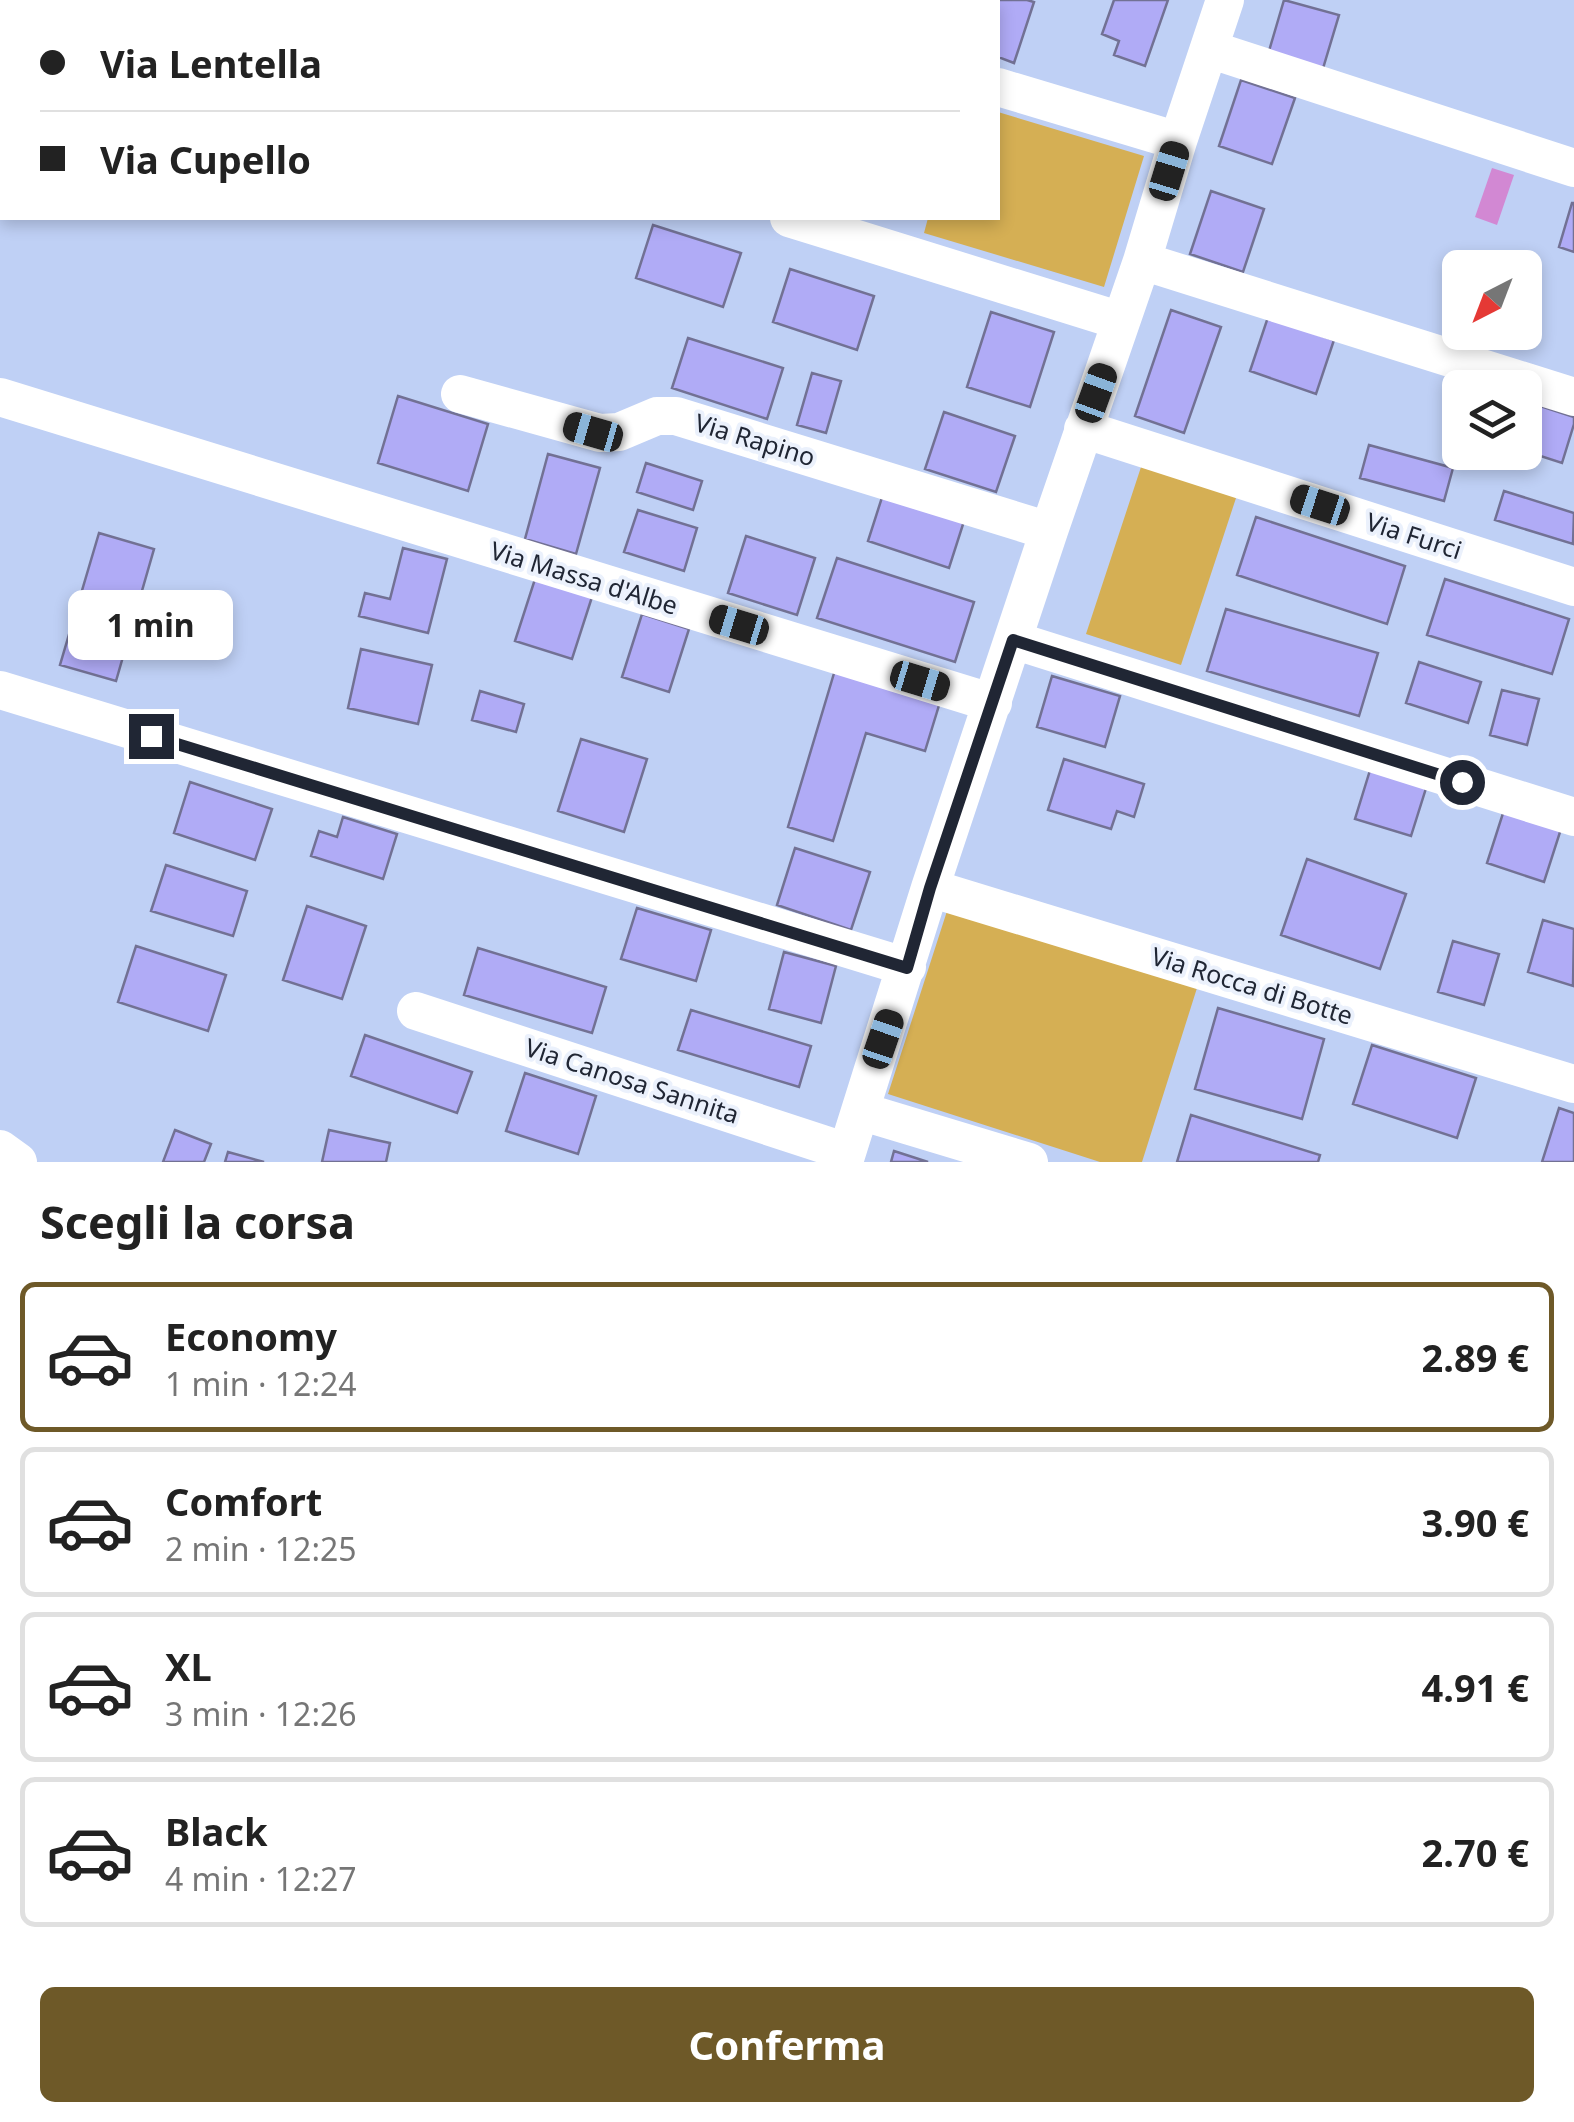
<!DOCTYPE html>
<html lang="it">
<head>
<meta charset="utf-8">
<style>
  :root { --surface:#fff; --page:#f2f2f2; --text:#222; --muted:#767676; --line:#e0e0e0; --accent:#6e5928 }
  body { margin:0; font-family:"Noto Sans",sans-serif; background:var(--page); color:var(--text); height:100vh; display:flex; flex-direction:column; font-size:38px; white-space:nowrap }
  * { box-sizing:border-box; margin:0 }
  p { font-size:32px; color:var(--muted) }
  .icon { flex:none; width:55px; height:55px; fill:none; stroke:currentColor; stroke-width:2; stroke-linecap:round; stroke-linejoin:round }
  .map { position:relative; height:1162px; overflow:hidden }
  .details { display:flex; flex-direction:column; background:var(--surface); flex:1 }
  .details>* { flex:none }
  .hud { position:absolute; left:0px; top:0px; width:1000px; height:220px; box-shadow:0 5px 15px #0003; display:grid; align-content:center; height:220px; padding:0 40px; background:var(--surface) }
  .needle { width:65px; rotate:222deg }
  .tools { position:absolute; left:1442px; top:250px; display:grid; gap:20px }
  .tools a { display:grid; place-items:center; width:100px; height:100px; border-radius:15px; background:var(--surface); box-shadow:0 5px 15px #0003; font-size:50px }
  .end { position:absolute; width:45px; height:45px; margin:-22px; border:12px solid #202634; background:#fff; box-shadow:0 0 0 5px #fff }
  .from { border-radius:50% }
  .bubble { position:absolute; height:70px; border-radius:15px; background:var(--surface); box-shadow:0 5px 15px #0003; font-size:32px; font-weight:700; line-height:70px; text-align:center }
  .car { position:absolute; width:30px; height:60px; margin:-30px -15px; border-radius:12px; box-shadow:0 0 8px 2px #0007; background:linear-gradient(#222 24%,#8ab4d8 0 40%,#222 0 76%,#8ab4d8 0 86%,#222 0) }
  .hud b { display:flex; align-items:center; gap:35px; height:95px; font-size:38px }
  .hud b+b { border-top:2px solid var(--line) }
  .hud i { width:25px; height:25px; background:var(--text) }
  ul { padding:0; list-style:none }
  li { display:flex; align-items:center; gap:30px; height:150px; margin:0 20px 15px; padding:0 20px; border:5px solid var(--line); border-radius:15px }
  li div { flex:1 }
  li b { display:block; font-size:38px }
  li em { font-style:normal; font-weight:700 }
  li.selected { border-color:var(--accent) }
  li>.icon { width:90px; height:90px; stroke-width:1.5 }
  h2 { padding:0 40px; font-size:45px; line-height:120px }
  .cta { display:flex; gap:20px; margin-top:auto; padding:20px 40px }
  .cta a { flex:1; height:115px; border-radius:15px; background:var(--accent); color:#fff; font-size:40px; font-weight:700; line-height:115px; text-align:center }
  .map>svg:first-child { display:block }
  .green { fill:#d5af54 }
  .water { fill:#d288d3 }
  .building { fill:#b0abf6; stroke:#727194; stroke-width:2.5 }
  .lines { fill:none; stroke-linecap:round; stroke-linejoin:round }
  .minor { stroke:#fff; stroke-width:38 }
  .route { stroke:#202634; stroke-width:12 }
  .labels { text-anchor:middle; stroke-width:8; stroke-linejoin:round; paint-order:stroke }
  .street-label { font-size:25px; fill:#202634; stroke:#ebf1fc }
</style>
</head>
<body>
<div class="map">
<svg width="1574" height="1162" viewBox="0 0 1574 1162">
  <rect width="100%" height="100%" fill="#bfd0f5"/>
  <path class="green" d="M 998,112 L 1144,156 L 1104,287 L 924,233 L 928,218 L 998,218 Z
    M 1142,464 L 1237,495 L 1181,665 L 1086,634 Z
    M 948,908 L 1197,988 L 1142,1162 L 1100,1162 L 888,1094 Z"/>
  <path class="water" d="M 1492,168 L 1514,175 L 1497,225 L 1475,217 Z"/>
  <path class="building" d="M 986,0 L 1027,0 L 1034,2 L 1014,63 L 998,57 L 998,2 L 985,2 Z
    M 1114,0 L 1168,0 L 1145,66 L 1114,55 L 1119,41 L 1102,34 Z
    M 1284,0 L 1339,15 L 1321,75 L 1269,51 Z
    M 1241,80 L 1295,98 L 1272,164 L 1219,146 Z
    M 1211,191 L 1264,209 L 1243,272 L 1190,254 Z
    M 1572,203 L 1574,203 L 1574,252 L 1559,247 Z
    M 653,225 L 741,253 L 723,307 L 636,278 Z
    M 790,269 L 874,296 L 857,350 L 773,322 Z
    M 1171,310 L 1221,327 L 1184,433 L 1135,416 Z
    M 991,312 L 1054,332 L 1030,407 L 967,387 Z
    M 1268,317 L 1334,340 L 1316,394 L 1250,371 Z
    M 688,338 L 783,368 L 767,419 L 672,388 Z
    M 812,373 L 841,381 L 826,433 L 797,425 Z
    M 398,396 L 488,424 L 468,491 L 378,463 Z
    M 1525,401 L 1574,417 L 1574,424 L 1562,463 L 1525,451 Z
    M 944,412 L 1015,436 L 996,492 L 925,469 Z
    M 1369,445 L 1453,468 L 1444,501 L 1360,478 Z
    M 548,454 L 600,468 L 576,554 L 525,539 Z
    M 646,463 L 702,481 L 693,510 L 637,492 Z
    M 885,488 L 966,515 L 949,568 L 868,541 Z
    M 1504,491 L 1574,513 L 1573,544 L 1495,520 Z
    M 638,510 L 697,528 L 684,571 L 624,552 Z
    M 1256,517 L 1405,566 L 1387,624 L 1237,575 Z
    M 99,533 L 154,549 L 116,681 L 60,665 Z
    M 746,536 L 815,558 L 797,615 L 728,593 Z
    M 403,548 L 447,559 L 428,633 L 359,616 L 365,593 L 390,599 Z
    M 837,558 L 974,602 L 955,662 L 817,618 Z
    M 535,579 L 592,597 L 572,659 L 515,641 Z
    M 1445,579 L 1569,619 L 1552,674 L 1427,635 Z
    M 1226,609 L 1378,653 L 1359,716 L 1207,671 Z
    M 642,614 L 689,629 L 669,692 L 622,677 Z
    M 361,649 L 432,665 L 418,724 L 348,708 Z
    M 1419,662 L 1481,682 L 1468,723 L 1406,703 Z
    M 835,670 L 940,702 L 925,751 L 866,733 L 833,841 L 788,827 Z
    M 1052,676 L 1120,696 L 1105,747 L 1037,727 Z
    M 1502,690 L 1539,699 L 1527,745 L 1490,735 Z
    M 480,691 L 524,704 L 516,732 L 472,720 Z
    M 581,739 L 647,759 L 624,832 L 558,811 Z
    M 1064,759 L 1144,784 L 1134,817 L 1117,811 L 1111,829 L 1048,810 Z
    M 1371,767 L 1427,785 L 1411,836 L 1355,819 Z
    M 190,782 L 272,809 L 255,860 L 174,833 Z
    M 1504,810 L 1561,829 L 1544,882 L 1487,863 Z
    M 343,817 L 397,834 L 383,879 L 311,856 L 319,831 L 337,837 Z
    M 795,848 L 870,872 L 851,930 L 777,905 Z
    M 1307,859 L 1406,894 L 1380,969 L 1281,935 Z
    M 166,865 L 247,891 L 233,936 L 151,911 Z
    M 307,906 L 366,926 L 342,999 L 283,980 Z
    M 637,908 L 711,930 L 696,981 L 621,959 Z
    M 1543,920 L 1574,929 L 1573,986 L 1528,972 Z
    M 1453,941 L 1499,954 L 1484,1005 L 1438,992 Z
    M 136,946 L 226,975 L 208,1031 L 118,1002 Z
    M 478,948 L 606,987 L 592,1033 L 464,995 Z
    M 784,952 L 836,966 L 821,1023 L 769,1009 Z
    M 1218,1008 L 1324,1039 L 1302,1119 L 1195,1089 Z
    M 691,1010 L 811,1046 L 799,1087 L 678,1050 Z
    M 365,1035 L 472,1072 L 457,1113 L 351,1076 Z
    M 1372,1045 L 1476,1078 L 1457,1138 L 1353,1104 Z
    M 525,1073 L 596,1096 L 578,1154 L 506,1131 Z
    M 1559,1108 L 1574,1113 L 1574,1162 L 1542,1162 Z
    M 1191,1115 L 1320,1155 L 1318,1162 L 1177,1162 Z
    M 175,1130 L 211,1144 L 204,1162 L 163,1162 Z
    M 329,1130 L 390,1143 L 386,1162 L 322,1162 Z
    M 894,1151 L 928,1162 L 891,1162 Z
    M 228,1152 L 264,1162 L 225,1162 Z"/>
  <g class="lines">
    <path class="minor" d="M 94,0 L 102,2
      M 513,0 L 516,2
      M 711,0 L 719,2
      M 653,2 L 656,0
      M 1209,49 L 1574,168
      M 998,87 L 1178,141
      M 789,218 L 1121,321
      M 1142,261 L 1574,397
      M 460,394 L 600,433 L 619,432 L 657,416 L 676,416 L 1049,531
      M 0,397 L 993,703
      M 1083,429 L 1574,587
      M 1013,640 L 1574,817
      M 0,690 L 907,967
      M 930,888 L 1574,1084
      M 416,1011 L 847,1152
      M 860,1111 L 1029,1162
      M 0,1149 L 18,1162
      M 844,1162 L 930,888 L 1049,531 L 1142,261 L 1178,141 L 1225,0"/>
  </g>
  <g class="lines">
    <path class="route" d="M 151,736 L 907,968 L 930,888 L 1013,640 L 1462,782"/>
  </g>
  <g class="labels">
    <g class="street-label">
      <text transform="translate(755 440) rotate(17)" y="9">Via Rapino</text>
      <text transform="translate(1414 536) rotate(18)" y="9">Via Furci</text>
      <text transform="translate(584 578) rotate(17)" y="9">Via Massa d'Albe</text>
      <text transform="translate(1252 986) rotate(17)" y="9">Via Rocca di Botte</text>
      <text transform="translate(632 1081) rotate(18)" y="9">Via Canosa Sannita</text>
    </g>
  </g>
</svg>
<div class="tools">
<a><svg class="needle" viewBox="-14 -14 28 28"><path d="M0-13l5 13h-10z" fill="#e53935"/><path d="M0 13l5-13h-10z" fill="#767676"/></svg></a>
<a><svg class="icon" aria-label="layers" viewBox="0 0 24 24"><path d="M12 4l9 5-9 5-9-5zM3 14l9 5 9-5"/></svg></a>
</div>
<i class="end from" style="left:1462px;top:782px"></i>
<i class="end" style="left:151px;top:736px"></i>
<div class="bubble" style="left:68px;top:590px;width:165px">1 min</div>
<i class="car" style="left:1169px;top:171px;rotate:17deg"></i>
<i class="car" style="left:1096px;top:393px;rotate:20deg"></i>
<i class="car" style="left:593px;top:432px;rotate:286deg"></i>
<i class="car" style="left:1320px;top:505px;rotate:288deg"></i>
<i class="car" style="left:739px;top:625px;rotate:287deg"></i>
<i class="car" style="left:920px;top:681px;rotate:107deg"></i>
<i class="car" style="left:883px;top:1039px;rotate:19deg"></i>
<div class="hud">
<b><i class="from"></i>Via Lentella</b>
<b><i></i>Via Cupello</b>
</div>
</div>
<section class="details">
<h2>Scegli la corsa</h2>
<ul>
<li class="selected"><svg class="icon" aria-label="car" viewBox="0 0 24 24"><path d="M5 17H2v-5l4-1 3-4h7l3 4 3 1v5h-3M9 17h6M6 11h13"/><circle cx="7" cy="17" r="2"/><circle cx="17" cy="17" r="2"/></svg><div><b>Economy</b><p>1 min · 12:24</p></div><em>2.89 €</em></li>
<li><svg class="icon" aria-label="car" viewBox="0 0 24 24"><path d="M5 17H2v-5l4-1 3-4h7l3 4 3 1v5h-3M9 17h6M6 11h13"/><circle cx="7" cy="17" r="2"/><circle cx="17" cy="17" r="2"/></svg><div><b>Comfort</b><p>2 min · 12:25</p></div><em>3.90 €</em></li>
<li><svg class="icon" aria-label="car" viewBox="0 0 24 24"><path d="M5 17H2v-5l4-1 3-4h7l3 4 3 1v5h-3M9 17h6M6 11h13"/><circle cx="7" cy="17" r="2"/><circle cx="17" cy="17" r="2"/></svg><div><b>XL</b><p>3 min · 12:26</p></div><em>4.91 €</em></li>
<li><svg class="icon" aria-label="car" viewBox="0 0 24 24"><path d="M5 17H2v-5l4-1 3-4h7l3 4 3 1v5h-3M9 17h6M6 11h13"/><circle cx="7" cy="17" r="2"/><circle cx="17" cy="17" r="2"/></svg><div><b>Black</b><p>4 min · 12:27</p></div><em>2.70 €</em></li>
</ul>
<div class="cta"><a>Conferma</a></div>
</section>
</body>
</html>
